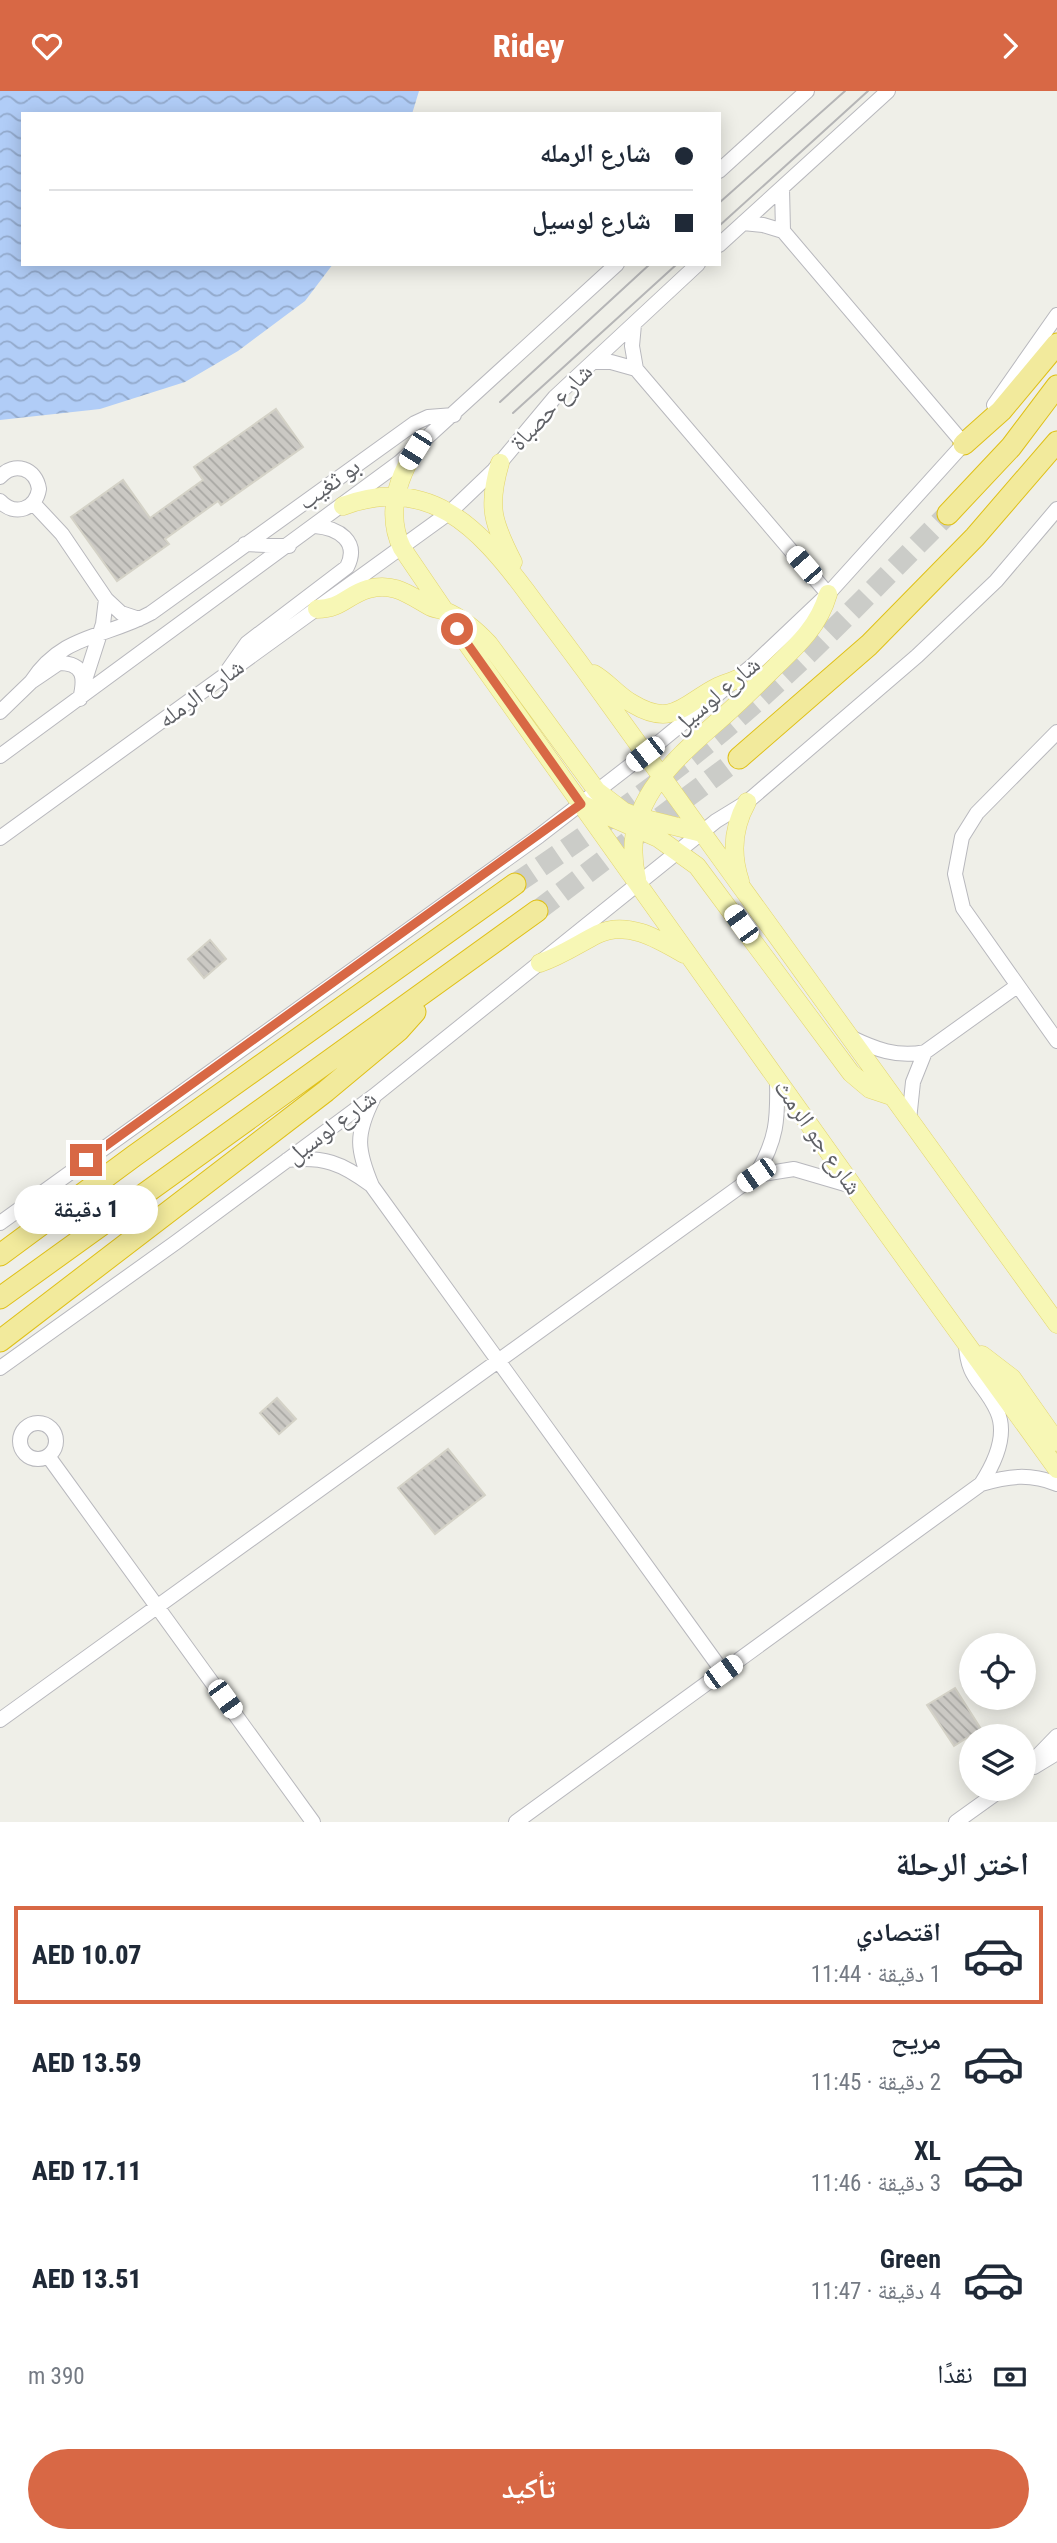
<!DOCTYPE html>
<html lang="ar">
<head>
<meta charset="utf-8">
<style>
  :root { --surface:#fff; --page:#f6f6f7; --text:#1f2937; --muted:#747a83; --line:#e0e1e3; --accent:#d86845 }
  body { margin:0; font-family:"Roboto Condensed","Noto Naskh Arabic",sans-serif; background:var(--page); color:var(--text); direction:rtl; height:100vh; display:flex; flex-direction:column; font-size:26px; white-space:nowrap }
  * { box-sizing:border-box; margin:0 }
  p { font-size:23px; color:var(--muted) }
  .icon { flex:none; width:38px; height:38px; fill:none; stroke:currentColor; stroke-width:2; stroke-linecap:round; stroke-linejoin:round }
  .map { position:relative; height:1731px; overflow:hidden; direction:ltr }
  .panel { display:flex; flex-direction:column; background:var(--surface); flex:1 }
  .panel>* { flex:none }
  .banner { position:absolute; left:21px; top:21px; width:700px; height:154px; border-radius:0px; box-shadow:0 4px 18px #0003; direction:rtl; display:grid; align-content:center; height:154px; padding:0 28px; background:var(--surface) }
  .controls { position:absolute; left:959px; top:1542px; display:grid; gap:14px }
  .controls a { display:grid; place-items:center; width:77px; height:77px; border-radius:50%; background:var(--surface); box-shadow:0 4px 18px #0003; font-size:35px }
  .end { position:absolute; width:32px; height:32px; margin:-16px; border:9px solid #d86845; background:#fff; box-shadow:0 0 0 4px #fff }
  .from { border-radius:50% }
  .bubble { position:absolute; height:49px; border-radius:24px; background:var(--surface); box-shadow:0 4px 18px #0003; font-size:23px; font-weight:800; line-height:49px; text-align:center; direction:rtl }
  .car { position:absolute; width:21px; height:42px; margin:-21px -10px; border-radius:9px; box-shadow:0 0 5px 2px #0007; background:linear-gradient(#fff 24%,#345 0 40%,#fff 0 76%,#345 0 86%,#fff 0) }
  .banner b { display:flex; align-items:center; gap:24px; height:66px; font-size:26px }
  .banner b+b { border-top:2px solid var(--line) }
  .banner i { width:18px; height:18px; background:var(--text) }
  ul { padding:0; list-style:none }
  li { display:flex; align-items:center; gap:21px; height:98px; margin:0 14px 10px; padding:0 14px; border:4px solid transparent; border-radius:0px }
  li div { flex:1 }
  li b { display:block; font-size:26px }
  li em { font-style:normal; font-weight:800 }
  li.selected { border-color:var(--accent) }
  li>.icon { width:63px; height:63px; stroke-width:1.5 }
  h2 { padding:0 28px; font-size:32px; line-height:84px }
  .pay { display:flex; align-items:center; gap:18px; height:77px; padding:0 28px; font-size:26px }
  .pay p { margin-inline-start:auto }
  .action { display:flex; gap:14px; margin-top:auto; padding:14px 28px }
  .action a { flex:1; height:80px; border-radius:42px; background:var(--accent); color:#fff; font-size:28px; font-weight:800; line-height:80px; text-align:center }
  header { display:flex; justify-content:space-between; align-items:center; height:91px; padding:0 28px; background:var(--accent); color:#fff; font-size:32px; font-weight:800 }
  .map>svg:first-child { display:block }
  .water { fill:url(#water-waves) }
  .building { fill:url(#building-back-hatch); stroke:#d4d2c7; stroke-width:2 }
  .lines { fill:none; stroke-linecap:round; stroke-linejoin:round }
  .highway-tunnel { stroke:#cbccc8; stroke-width:21; stroke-dasharray:21 10; stroke-linecap:butt }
  .minor-casing { stroke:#b8b8bd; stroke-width:16 }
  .major-casing { stroke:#e3d56d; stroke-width:19 }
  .highway-casing { stroke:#dfc018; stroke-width:23 }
  .minor { stroke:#fff; stroke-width:14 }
  .major { stroke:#f7f7b5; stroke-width:18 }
  .highway { stroke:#f2ea9c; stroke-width:21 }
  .tram { stroke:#b5b5b6; stroke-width:2 }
  .route { stroke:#d86845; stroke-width:9 }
  .labels { text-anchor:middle; stroke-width:5; stroke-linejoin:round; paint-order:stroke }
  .street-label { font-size:24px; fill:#5f6166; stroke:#fff }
</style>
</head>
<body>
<header><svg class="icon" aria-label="forward" viewBox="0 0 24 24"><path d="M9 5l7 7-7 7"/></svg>Ridey<svg class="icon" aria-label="heart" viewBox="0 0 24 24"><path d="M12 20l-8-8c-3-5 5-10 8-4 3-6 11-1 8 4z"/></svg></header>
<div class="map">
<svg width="1057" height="1731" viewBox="0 0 1057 1731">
  <defs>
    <pattern id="water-waves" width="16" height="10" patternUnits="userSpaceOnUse" patternTransform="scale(1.75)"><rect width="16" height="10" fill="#b1cdf7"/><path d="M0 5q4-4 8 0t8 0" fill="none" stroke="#93aacc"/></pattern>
    <pattern id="building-back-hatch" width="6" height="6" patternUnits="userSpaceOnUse" patternTransform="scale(1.75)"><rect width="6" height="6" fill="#cbc9c4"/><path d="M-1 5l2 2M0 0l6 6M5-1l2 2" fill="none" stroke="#a8a7a3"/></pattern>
  </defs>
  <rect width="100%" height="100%" fill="#efefe8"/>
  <path class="water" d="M 0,0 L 419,0 L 412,23 L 23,23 L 23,173 L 333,173 L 305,210 L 238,260 L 185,291 L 100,318 L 0,329 Z"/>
  <path class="building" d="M 276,318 L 303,356 L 221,414 L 218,410 L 165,448 L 169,453 L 117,490 L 71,426 L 123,389 L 150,427 L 203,389 L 194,376 Z
    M 210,849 L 226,868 L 204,887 L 188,868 Z
    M 277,1307 L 296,1328 L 279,1343 L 260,1322 Z
    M 448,1358 L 485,1404 L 435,1443 L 398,1397 Z
    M 955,1597 L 981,1638 L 954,1655 L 927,1614 Z"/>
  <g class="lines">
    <path class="highway-tunnel" d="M 515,793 C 583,747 650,700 713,648 C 797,579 872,499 948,423
      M 537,820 L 739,667"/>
    <g class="minor-casing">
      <path id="minor" d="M 719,80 L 807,0
        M 782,97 L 783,140
        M 743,132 L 763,134 L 783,140 L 964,353
        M 719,154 L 888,0
        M 634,233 L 632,255 L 636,278 L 828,503
        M 593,271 L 611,271 L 636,278
        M 994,314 L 1057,224
        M 0,386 C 14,370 36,377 39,398 C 36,418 15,426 0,410
        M 33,412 L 62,443 L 106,508 L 121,522 L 139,528
        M 245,453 L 289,455
        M 228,579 L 247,552 L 347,476 C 360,450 338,437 315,435
        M 31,591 C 63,542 106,547 151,522 L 415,332 L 428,326 L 454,324
        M 84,592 L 103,533 L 106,508
        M 0,621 L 31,591 L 59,572 C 85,572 85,588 80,608
        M 1057,641 L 977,722 L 962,746 L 955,783 L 963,817 L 1057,950
        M 0,665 L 400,371 L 617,173
        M 0,747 L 450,421 L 494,379 L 555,306 L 698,173
        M 850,946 C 875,958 897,967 925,961
        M 373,1008 C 355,1044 357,1059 372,1095 L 723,1581
        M 909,1029 L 913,991 L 925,961 L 1017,895
        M 287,1069 C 323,1065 342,1072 371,1094
        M 756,1084 C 777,1048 778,1029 777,988
        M 0,1132 L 539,745 L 645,663 L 752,575 L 828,503 L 969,347
        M 0,1277 L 175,1152 L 374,1005 L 716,730 L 747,711 L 917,565 L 996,490 L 1057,418
        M20 1350a18 18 0 1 1 36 0a18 18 0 1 1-36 0Z
        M 48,1365 L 313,1731
        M 981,1393 C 1008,1385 1030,1382 1057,1393
        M 0,1629 L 756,1084 L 794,1078 L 852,1095
        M 1034,1676 L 1057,1662
        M 1024,1679 L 1057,1645
        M 516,1731 L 981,1393 C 994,1373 1008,1344 997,1320 C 984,1291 967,1289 966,1252
        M 956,1731 L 1002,1698"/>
    </g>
    <g class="major-casing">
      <path id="major" d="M 415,359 C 397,389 386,424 402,457 L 470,557 L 880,1133 L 1057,1378
        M 500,372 C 487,416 493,432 513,471
        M 343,415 C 429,383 479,437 526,500 C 545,526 565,552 584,578 L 1057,1233
        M 317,518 C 341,518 347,504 368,498 C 393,491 408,503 429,515 C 434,518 439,518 445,520 C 462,527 476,539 489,553 L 597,700 L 623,720 L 638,726 L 702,742
        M 594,583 C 608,591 618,605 633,613 C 673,637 685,612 717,596 C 723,593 731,591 737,588
        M 581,713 L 658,747 L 697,775 L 851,982 L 870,998 L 891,1005
        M 637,788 C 618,713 675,668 725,624 C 743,608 759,592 776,575 C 799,553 819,534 828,503
        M 740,790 C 731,763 733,736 747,711
        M 540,872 C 561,865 578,853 598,843 C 627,829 658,848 684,863
        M 982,1264 L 1012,1287 L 1057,1351"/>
    </g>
    <g class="highway-casing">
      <path id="highway" d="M 964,353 L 1001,320 L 1057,253
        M 948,423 L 1011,356 L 1057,295
        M 739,667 L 869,554 L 975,446 L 1057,351
        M 0,1164 L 134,1065 L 515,793
        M 0,1207 L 537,820
        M 0,1250 L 326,1000 L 398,940 L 415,921"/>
    </g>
    <use href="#minor" class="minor"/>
    <use href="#major" class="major"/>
    <use href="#highway" class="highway"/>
    <path class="tram" d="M 719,112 L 845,0
      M 719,135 L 868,0
      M 500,311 L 650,173
      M 513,322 L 677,173"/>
  </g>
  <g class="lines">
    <path class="route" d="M 86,1069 L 581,713 L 457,538"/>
  </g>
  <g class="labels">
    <g class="street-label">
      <text transform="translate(551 316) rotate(-47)" y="8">شارع حصباة</text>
      <text transform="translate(329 393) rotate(-36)" y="8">بو ثغيب</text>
      <text transform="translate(201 602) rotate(-36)" y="8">شارع الرمله</text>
      <text transform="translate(716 604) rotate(-40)" y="8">شارع لوسيل</text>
      <text transform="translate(331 1036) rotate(-37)" y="8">شارع لوسيل</text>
      <text transform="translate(818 1046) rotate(55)" y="8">شارع جو الرمث</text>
    </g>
  </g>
</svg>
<div class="controls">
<a><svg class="icon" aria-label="locate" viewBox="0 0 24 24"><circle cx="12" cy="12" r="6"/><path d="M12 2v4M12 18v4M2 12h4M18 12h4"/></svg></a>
<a><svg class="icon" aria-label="layers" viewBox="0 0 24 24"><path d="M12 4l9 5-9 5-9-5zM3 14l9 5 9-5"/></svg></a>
</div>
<i class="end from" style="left:457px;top:538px"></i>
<i class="end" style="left:86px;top:1069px"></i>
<div class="bubble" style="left:14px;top:1094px;width:144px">1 دقيقة</div>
<i class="car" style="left:415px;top:359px;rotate:212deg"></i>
<i class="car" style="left:804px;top:474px;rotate:319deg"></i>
<i class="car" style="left:645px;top:663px;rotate:232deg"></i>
<i class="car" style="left:741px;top:833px;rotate:324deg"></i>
<i class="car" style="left:756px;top:1084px;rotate:235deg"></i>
<i class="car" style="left:723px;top:1581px;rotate:54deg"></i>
<i class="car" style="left:225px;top:1608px;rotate:144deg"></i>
<div class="banner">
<b><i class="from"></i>شارع الرمله</b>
<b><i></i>شارع لوسيل</b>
</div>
</div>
<section class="panel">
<h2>اختر الرحلة</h2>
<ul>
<li class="selected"><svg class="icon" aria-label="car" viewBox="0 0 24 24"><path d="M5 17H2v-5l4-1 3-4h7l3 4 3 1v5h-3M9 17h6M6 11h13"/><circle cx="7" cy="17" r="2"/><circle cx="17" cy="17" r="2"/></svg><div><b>اقتصادي</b><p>1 دقيقة · 11:44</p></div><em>AED 10.07</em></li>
<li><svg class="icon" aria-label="car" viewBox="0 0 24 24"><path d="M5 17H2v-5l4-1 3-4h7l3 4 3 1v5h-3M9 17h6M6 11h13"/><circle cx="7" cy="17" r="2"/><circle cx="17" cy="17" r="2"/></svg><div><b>مريح</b><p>2 دقيقة · 11:45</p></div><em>AED 13.59</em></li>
<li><svg class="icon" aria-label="car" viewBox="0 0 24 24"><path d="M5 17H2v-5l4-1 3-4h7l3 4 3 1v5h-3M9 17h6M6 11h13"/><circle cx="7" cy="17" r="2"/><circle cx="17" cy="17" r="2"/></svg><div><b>XL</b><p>3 دقيقة · 11:46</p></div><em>AED 17.11</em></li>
<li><svg class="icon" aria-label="car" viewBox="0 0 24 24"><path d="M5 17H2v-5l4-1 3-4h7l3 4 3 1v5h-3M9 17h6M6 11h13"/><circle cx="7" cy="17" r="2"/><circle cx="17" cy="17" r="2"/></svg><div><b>Green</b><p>4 دقيقة · 11:47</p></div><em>AED 13.51</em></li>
</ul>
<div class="pay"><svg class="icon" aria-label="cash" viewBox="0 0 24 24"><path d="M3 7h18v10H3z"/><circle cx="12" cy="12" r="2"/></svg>نقدًا<p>390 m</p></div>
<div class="action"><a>تأكيد</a></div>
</section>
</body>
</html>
